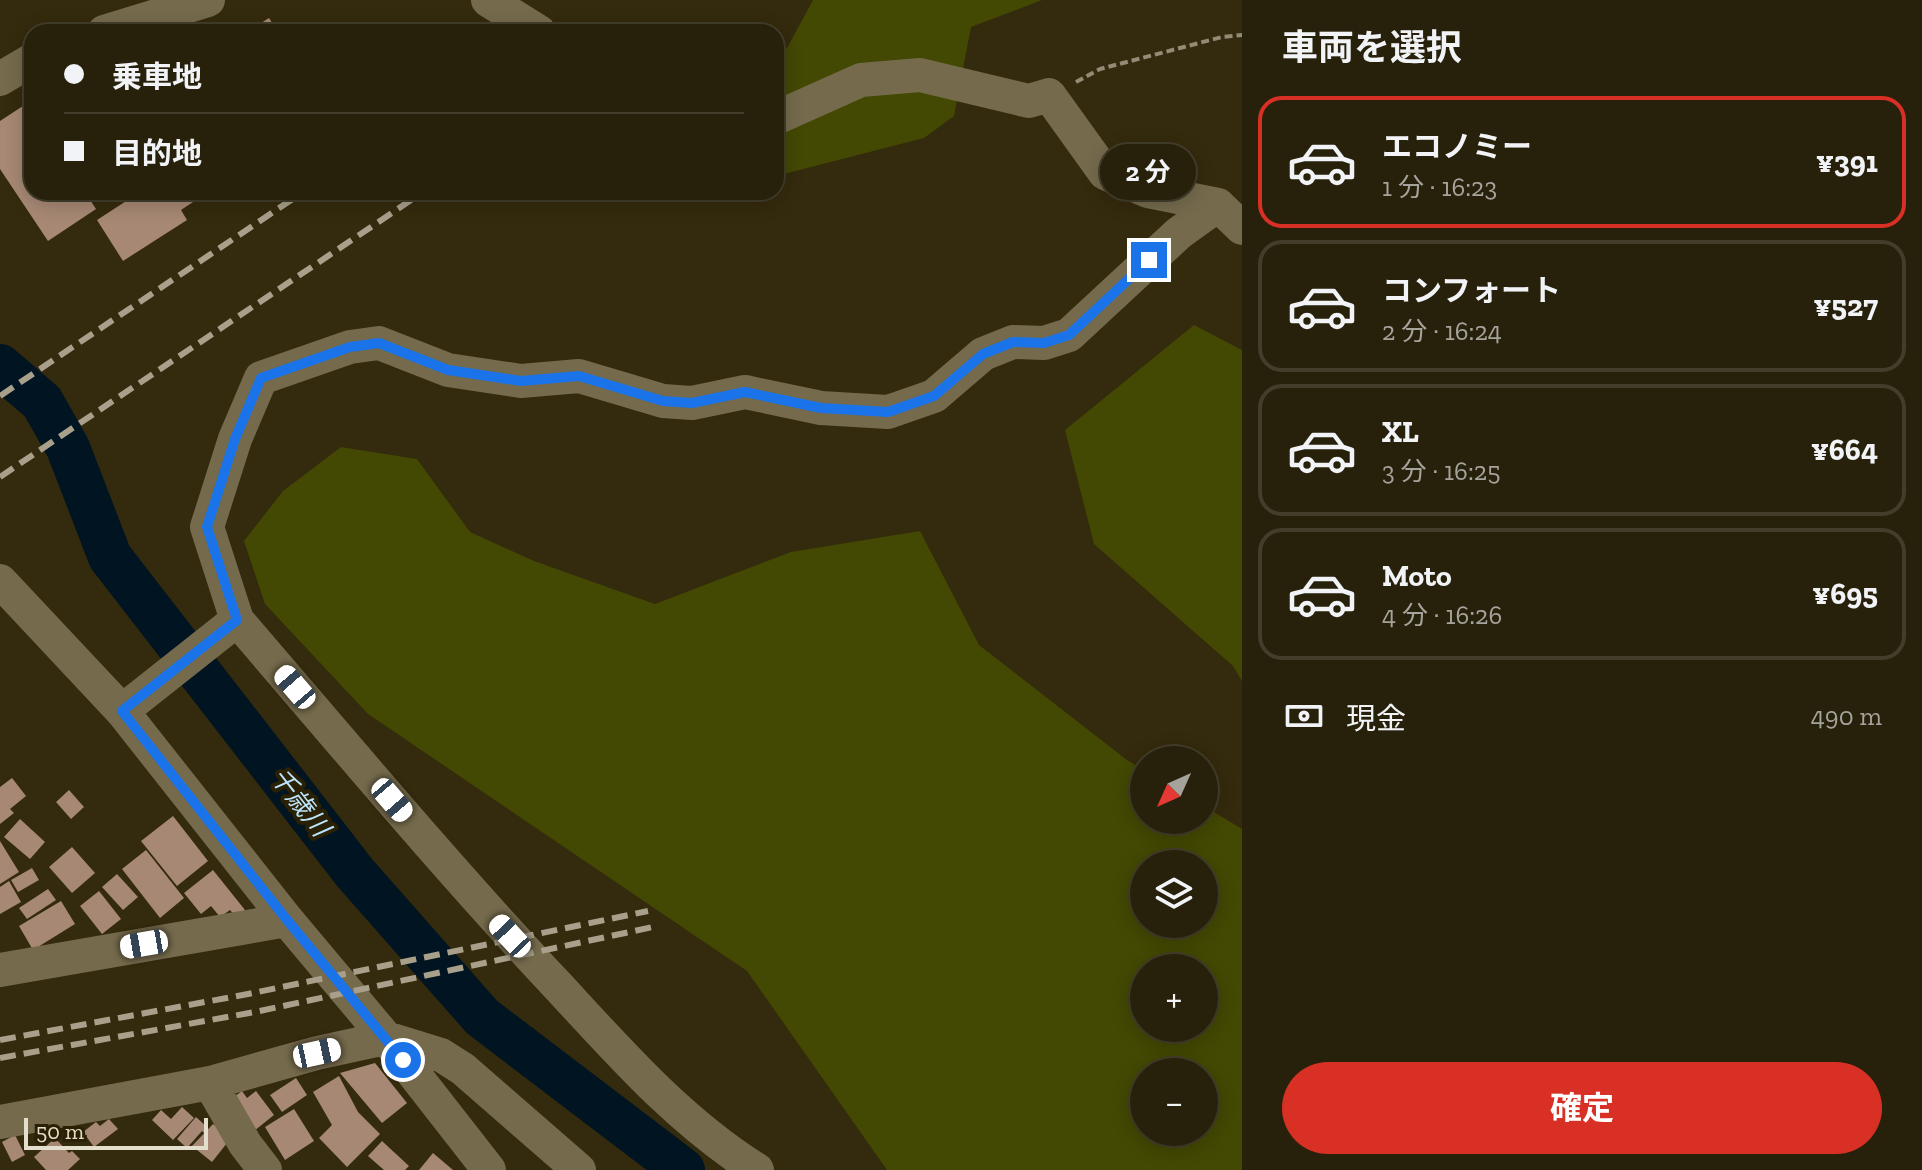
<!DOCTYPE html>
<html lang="ja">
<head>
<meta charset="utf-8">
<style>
  :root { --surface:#27200a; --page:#332d18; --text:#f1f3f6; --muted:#a4a39c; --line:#433e2b; --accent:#d93025 }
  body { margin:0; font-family:"Zilla Slab","Noto Sans JP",serif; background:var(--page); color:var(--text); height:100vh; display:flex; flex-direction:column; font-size:30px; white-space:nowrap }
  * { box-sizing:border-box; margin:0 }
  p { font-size:26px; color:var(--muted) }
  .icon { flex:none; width:44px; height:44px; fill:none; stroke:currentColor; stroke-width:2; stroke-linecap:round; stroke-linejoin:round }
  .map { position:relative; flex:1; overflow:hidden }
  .details { display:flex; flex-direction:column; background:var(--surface); width:680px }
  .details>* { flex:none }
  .banner { position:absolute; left:24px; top:24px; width:760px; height:176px; border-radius:24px; box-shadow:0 4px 20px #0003,0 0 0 2px var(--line); display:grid; align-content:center; height:176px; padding:0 40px; background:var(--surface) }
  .needle { width:52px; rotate:225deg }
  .tools { position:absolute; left:1130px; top:746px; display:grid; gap:16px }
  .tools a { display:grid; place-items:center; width:88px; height:88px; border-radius:50%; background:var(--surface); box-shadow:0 4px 20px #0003,0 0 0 2px var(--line); font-size:40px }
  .scale { position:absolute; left:24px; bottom:20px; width:184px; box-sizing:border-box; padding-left:8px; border:4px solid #e4decd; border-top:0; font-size:22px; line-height:28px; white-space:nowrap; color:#e4decd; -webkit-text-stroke:6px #2a2003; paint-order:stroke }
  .end { position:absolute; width:36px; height:36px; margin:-18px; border:10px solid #1a73e8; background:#fff; box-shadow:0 0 0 4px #fff }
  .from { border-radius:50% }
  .bubble { position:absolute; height:56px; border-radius:28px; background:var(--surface); box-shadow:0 4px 20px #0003,0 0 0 2px var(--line); font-size:26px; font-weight:700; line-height:56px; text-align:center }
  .car { position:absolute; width:24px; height:48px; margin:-24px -12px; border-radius:10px; box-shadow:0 0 6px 2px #0007; background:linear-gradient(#fff 24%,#345 0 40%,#fff 0 76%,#345 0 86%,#fff 0) }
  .banner b { display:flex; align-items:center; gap:28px; height:76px; font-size:30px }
  .banner b+b { border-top:2px solid var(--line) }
  .banner i { width:20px; height:20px; background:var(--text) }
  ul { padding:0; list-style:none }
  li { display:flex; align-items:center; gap:24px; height:132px; margin:0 16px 12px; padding:0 24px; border:4px solid var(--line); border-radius:24px }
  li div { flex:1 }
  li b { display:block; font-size:30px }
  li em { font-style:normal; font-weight:700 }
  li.current { border-color:var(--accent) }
  li>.icon { width:72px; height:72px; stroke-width:1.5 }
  h2 { padding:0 40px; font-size:36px; line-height:96px }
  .pay { display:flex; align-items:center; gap:20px; height:88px; padding:0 40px; font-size:30px }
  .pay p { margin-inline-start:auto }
  .button { display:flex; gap:16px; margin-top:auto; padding:16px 40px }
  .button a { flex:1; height:92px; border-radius:48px; background:var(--accent); color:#fff; font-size:32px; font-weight:700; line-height:92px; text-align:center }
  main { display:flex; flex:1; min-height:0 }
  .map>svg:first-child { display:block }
  .green { fill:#434803; fill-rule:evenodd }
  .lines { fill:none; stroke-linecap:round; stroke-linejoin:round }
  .river { stroke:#001421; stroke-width:44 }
  .building { fill:#a68874 }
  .path { stroke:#938b75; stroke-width:4; stroke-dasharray:8 4; stroke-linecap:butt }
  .minor { stroke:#756a4c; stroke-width:34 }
  .rail { stroke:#a8a08b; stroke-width:6; stroke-dasharray:16 8; stroke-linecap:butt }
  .route { stroke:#1a73e8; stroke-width:10 }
  .labels { text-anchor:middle; stroke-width:8; stroke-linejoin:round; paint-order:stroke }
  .water-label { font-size:26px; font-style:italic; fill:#bce4fd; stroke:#2a2003 }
</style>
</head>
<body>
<main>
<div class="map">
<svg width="1242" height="1170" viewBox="0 0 1242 1170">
  <rect width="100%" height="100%" fill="#342a0d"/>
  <path class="green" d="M 813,0 L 1042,0 L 971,27 L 954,116 L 924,138 L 776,176 L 776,61 L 787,48 Z
    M 1194,325 L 1242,350 L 1242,681 L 1233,666 L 1094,544 L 1065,430 Z
    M 341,447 L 417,459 L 470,532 L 534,561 L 655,604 L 791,552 L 920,531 L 979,645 L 1127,760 L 1144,770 L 1144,820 L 1204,820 L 1204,806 L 1242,829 L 1242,1170 L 887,1170 L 747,971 L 368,714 L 265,604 L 244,541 L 283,491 ZM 1204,864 L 1204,924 L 1144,924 L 1144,864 ZM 1144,968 L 1204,968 L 1204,1028 L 1144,1028 ZM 1144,1072 L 1204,1072 L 1204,1132 L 1144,1132 Z"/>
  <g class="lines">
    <path class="river" d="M 0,366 L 42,402 L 68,448 L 110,557 L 355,873 L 482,1017 L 683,1170"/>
  </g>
  <path class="building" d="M 269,18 L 278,32 L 247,32 Z
    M 26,104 L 32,113 L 32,192 L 85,192 L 96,209 L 48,241 L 0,169 L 0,121 Z
    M 140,192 L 208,192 L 181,210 L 187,220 L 123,261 L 97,220 Z
    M 12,778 L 26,796 L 10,809 L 14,813 L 0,824 L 0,787 Z
    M 69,790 L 84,807 L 71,819 L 56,802 Z
    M 173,816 L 208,861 L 177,886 L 141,841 Z
    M 20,819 L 45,842 L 30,859 L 4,837 Z
    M 0,841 L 19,872 L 0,884 Z
    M 72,847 L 95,873 L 72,893 L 49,867 Z
    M 146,850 L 184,898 L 160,918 L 122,869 Z
    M 32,868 L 39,880 L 18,892 L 11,880 Z
    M 213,870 L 245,910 L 236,917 L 230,910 L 220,917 L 211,906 L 201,914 L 184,893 Z
    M 117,874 L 138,897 L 123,910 L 102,887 Z
    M 9,881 L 21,902 L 0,914 L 0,887 Z
    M 48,889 L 56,900 L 27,919 L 19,908 Z
    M 99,891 L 121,919 L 102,934 L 80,906 Z
    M 61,901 L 75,924 L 33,950 L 19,926 Z
    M 375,1063 L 407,1103 L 382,1123 L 340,1073 Z
    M 339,1076 L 358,1112 L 380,1134 L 347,1167 L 319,1138 L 332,1125 L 313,1092 Z
    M 296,1078 L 307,1095 L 282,1112 L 270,1095 Z
    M 242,1091 L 247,1098 L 256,1091 L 274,1115 L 254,1131 L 230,1100 Z
    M 182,1107 L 194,1118 L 173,1140 L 152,1120 L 161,1110 L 171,1119 Z
    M 294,1109 L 314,1141 L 285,1160 L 265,1127 Z
    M 196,1117 L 208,1128 L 204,1133 L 202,1131 L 187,1148 L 177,1139 Z
    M 109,1119 L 118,1129 L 94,1147 L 83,1132 L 96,1122 L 100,1126 Z
    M 213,1124 L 231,1138 L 212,1162 L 192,1146 Z
    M 15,1135 L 25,1155 L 12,1162 L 2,1142 Z
    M 55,1138 L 69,1153 L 72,1151 L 80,1159 L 68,1170 L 46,1170 L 34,1157 Z
    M 382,1141 L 409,1166 L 405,1170 L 384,1170 L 368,1156 Z
    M 433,1153 L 453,1170 L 419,1170 Z"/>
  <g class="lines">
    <path class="path" d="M 1076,82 L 1100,69 L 1222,37 L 1242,35"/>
    <path class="minor" d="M 488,0 L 539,32
      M 104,32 L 208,0
      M 0,79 L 32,60
      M 776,118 L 861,80 L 920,75 L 1029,101 L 1049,95 L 1105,173 L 1148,191 L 1218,205 L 1242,228
      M 0,581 L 122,711 L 287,920 L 386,1038 L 489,1170
      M 237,620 C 342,742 446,867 557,985 C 619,1052 679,1121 757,1170
      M 122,711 L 237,620 L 207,527 L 235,439 L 261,378 L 350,347 L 379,343 L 448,370 L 521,381 L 579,376 L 663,401 L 692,403 L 745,392 L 821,408 L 888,412 L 934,396 L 983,354 L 1013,342 L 1044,343 L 1069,335 L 1179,233 L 1218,205
      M 0,970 L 287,920
      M 210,1083 L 245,1144 L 265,1170
      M 0,1122 L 210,1083 L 317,1053 L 386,1038 L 441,1055 L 463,1069 L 579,1170"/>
    <path class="rail" d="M 0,396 L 303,192
      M 0,477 L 423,192
      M 0,1040 L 248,994 L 648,911
      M 0,1058 L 255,1012 L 653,927"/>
  </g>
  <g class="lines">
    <path class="route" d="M 403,1060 L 287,920 L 122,711 L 237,620 L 207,527 L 235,439 L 261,378 L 350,347 L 379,343 L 448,370 L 521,381 L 579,376 L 663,401 L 692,403 L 745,392 L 821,408 L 888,412 L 934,396 L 983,354 L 1013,342 L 1044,343 L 1069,335 L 1149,260"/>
  </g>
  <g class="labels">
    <g class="water-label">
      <text transform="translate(300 802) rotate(52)" y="9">千歳川</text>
    </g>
  </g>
</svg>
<div class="tools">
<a><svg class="needle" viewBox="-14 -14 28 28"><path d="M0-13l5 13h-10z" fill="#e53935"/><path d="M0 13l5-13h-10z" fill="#a4a39c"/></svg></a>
<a><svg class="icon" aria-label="layers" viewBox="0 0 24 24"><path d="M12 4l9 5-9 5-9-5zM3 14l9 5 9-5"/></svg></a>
<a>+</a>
<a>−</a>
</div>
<div class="scale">50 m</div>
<i class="end from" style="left:403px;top:1060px"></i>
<i class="end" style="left:1149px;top:260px"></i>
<div class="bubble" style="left:1100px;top:144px;width:96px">2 分</div>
<i class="car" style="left:295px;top:687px;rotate:319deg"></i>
<i class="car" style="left:392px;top:800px;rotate:139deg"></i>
<i class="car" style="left:510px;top:936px;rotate:317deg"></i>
<i class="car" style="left:144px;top:944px;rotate:260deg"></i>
<i class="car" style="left:317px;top:1053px;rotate:78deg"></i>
<div class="banner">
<b><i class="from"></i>乗車地</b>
<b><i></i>目的地</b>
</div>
</div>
<section class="details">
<h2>車両を選択</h2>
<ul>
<li class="current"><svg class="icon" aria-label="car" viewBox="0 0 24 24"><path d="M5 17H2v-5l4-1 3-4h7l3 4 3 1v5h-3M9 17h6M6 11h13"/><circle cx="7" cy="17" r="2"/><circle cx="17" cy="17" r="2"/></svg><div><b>エコノミー</b><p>1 分 · 16:23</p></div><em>¥391</em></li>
<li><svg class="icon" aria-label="car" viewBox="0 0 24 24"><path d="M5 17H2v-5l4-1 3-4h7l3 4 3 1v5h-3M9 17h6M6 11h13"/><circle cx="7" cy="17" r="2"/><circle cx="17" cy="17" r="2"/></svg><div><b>コンフォート</b><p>2 分 · 16:24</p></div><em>¥527</em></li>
<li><svg class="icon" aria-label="car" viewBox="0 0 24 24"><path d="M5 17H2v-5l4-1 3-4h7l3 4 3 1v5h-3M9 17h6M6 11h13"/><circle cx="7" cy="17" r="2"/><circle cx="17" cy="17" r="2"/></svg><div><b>XL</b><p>3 分 · 16:25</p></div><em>¥664</em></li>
<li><svg class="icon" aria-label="car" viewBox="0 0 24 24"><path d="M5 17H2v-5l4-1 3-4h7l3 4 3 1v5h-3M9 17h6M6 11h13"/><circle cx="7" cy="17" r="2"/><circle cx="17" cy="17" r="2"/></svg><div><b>Moto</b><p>4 分 · 16:26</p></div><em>¥695</em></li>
</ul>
<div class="pay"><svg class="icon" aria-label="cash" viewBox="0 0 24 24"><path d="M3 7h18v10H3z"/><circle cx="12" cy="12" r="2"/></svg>現金<p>490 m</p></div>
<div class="button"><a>確定</a></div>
</section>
</main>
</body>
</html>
